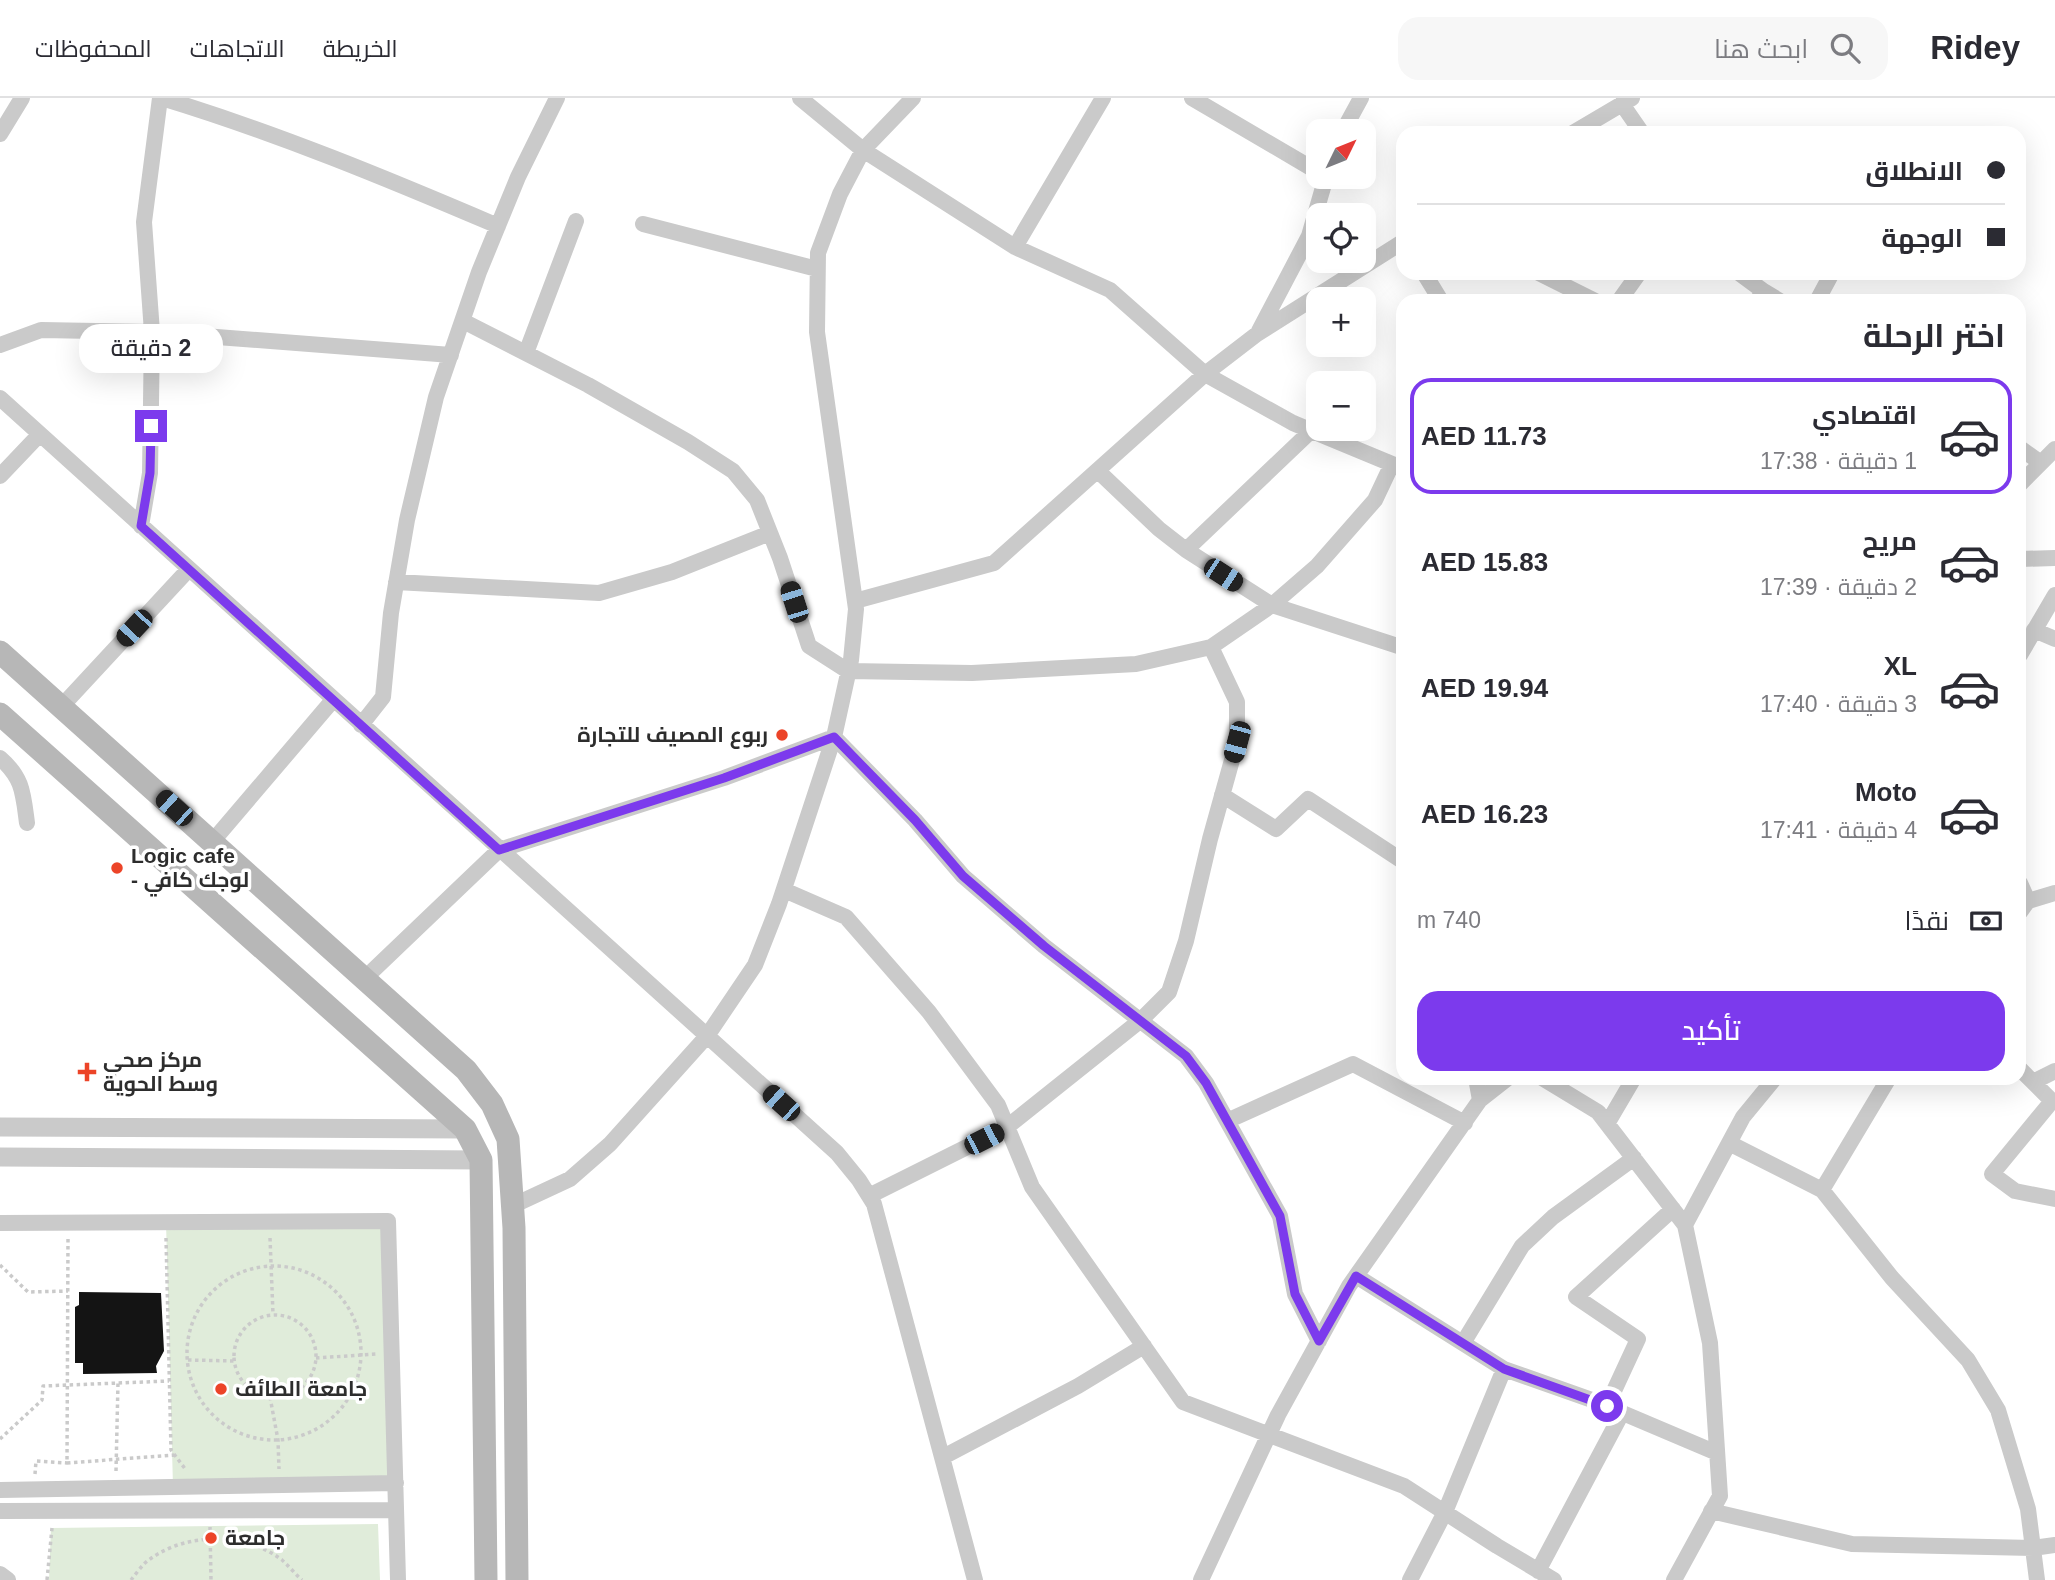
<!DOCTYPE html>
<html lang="ar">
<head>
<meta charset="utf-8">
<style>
  :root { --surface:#fff; --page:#f7f7f7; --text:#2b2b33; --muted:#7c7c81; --line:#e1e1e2; --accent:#7c3aed }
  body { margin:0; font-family:Arial,Cairo,sans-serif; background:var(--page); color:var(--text); direction:rtl; height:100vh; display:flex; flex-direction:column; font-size:26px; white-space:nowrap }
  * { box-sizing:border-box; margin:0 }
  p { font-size:23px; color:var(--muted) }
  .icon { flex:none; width:38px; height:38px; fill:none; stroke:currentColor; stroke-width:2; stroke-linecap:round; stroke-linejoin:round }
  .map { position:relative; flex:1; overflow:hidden; direction:ltr }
  .drawer { position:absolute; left:1396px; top:196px; width:630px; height:791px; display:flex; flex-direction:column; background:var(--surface); border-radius:21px; box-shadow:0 7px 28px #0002; direction:rtl }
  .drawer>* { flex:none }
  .hud { position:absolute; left:1396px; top:28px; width:630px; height:154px; border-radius:21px; box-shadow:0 7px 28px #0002; direction:rtl; display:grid; align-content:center; height:154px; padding:0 21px; background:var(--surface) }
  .needle { width:46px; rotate:47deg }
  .buttons { position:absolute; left:1306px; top:21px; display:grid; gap:14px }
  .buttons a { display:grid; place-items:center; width:70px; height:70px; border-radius:14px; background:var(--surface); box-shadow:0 7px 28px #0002; font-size:35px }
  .end { position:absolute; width:32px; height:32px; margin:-16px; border:9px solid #7c3aed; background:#fff; box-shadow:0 0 0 4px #fff }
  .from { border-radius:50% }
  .bubble { position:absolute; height:49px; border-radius:21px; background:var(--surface); box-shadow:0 7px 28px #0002; font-size:23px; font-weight:600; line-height:49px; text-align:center; direction:rtl }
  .car { position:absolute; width:21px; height:42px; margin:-21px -10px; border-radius:9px; box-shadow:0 0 5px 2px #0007; background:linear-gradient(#222 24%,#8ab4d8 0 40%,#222 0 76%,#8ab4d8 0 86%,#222 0) }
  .hud b { display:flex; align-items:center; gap:24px; height:66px; font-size:26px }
  .hud b+b { border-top:2px solid var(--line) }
  .hud i { width:18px; height:18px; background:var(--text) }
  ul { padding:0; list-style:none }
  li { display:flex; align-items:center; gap:21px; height:116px; margin:0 14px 10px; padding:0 7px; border:4px solid transparent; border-radius:21px }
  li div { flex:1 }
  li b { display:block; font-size:26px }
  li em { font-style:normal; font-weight:600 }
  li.current { border-color:var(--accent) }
  li>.icon { width:63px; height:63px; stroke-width:1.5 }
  h2 { padding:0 21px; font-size:32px; line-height:84px }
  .pay { display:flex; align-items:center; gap:18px; height:77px; padding:0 21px; font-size:26px }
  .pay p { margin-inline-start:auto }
  .cta { display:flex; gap:14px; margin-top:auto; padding:14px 21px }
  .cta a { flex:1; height:80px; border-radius:21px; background:var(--accent); color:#fff; font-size:28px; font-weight:600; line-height:80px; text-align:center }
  header { display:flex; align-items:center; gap:42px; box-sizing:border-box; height:98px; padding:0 35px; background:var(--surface); border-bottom:2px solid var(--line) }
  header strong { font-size:33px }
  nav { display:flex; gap:38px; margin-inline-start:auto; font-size:24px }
  .search { width:490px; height:63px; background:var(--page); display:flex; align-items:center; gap:18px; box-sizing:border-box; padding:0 24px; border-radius:21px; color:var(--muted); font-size:26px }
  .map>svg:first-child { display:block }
  .green { fill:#e0ecda }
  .building { fill:#141414 }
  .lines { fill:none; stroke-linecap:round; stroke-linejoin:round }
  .path { stroke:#cacaca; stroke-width:3.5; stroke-dasharray:3.5 3.5; stroke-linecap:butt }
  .minor { stroke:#cacaca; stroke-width:16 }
  .tertiary { stroke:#cacaca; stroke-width:19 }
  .secondary { stroke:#b7b7b7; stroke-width:23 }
  .route { stroke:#7c3aed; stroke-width:9 }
  .poi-dot { fill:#ec4428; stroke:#fff; stroke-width:2.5 }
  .labels { text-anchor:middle; stroke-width:7; stroke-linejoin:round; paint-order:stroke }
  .poi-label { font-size:21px; font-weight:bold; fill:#2d2d2d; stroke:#fff; text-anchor:start }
</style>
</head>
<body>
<header>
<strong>Ridey</strong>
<div class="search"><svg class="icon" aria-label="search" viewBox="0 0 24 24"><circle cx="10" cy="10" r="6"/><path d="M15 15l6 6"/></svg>ابحث هنا</div>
<nav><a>الخريطة</a><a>الاتجاهات</a><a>المحفوظات</a></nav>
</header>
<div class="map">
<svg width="2055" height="1482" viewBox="0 0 2055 1482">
  <rect width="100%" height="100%" fill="#fff"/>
  <path class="green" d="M 388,1123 L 396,1385 L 173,1389 L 166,1124 Z
    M 378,1426 L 380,1482 L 49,1482 L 51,1430 Z"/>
  <path class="building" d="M 79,1194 L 161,1195 L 164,1253 L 156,1268 L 157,1275 L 83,1276 L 83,1265 L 75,1265 L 75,1209 L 79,1207 Z"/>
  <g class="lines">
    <path class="path" d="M 166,1140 L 171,1352 L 186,1372
      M 270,1140 L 273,1216
      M 68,1141 L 67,1365 L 174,1357
      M 0,1167 L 28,1194 L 68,1193
      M187 1255a87 87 0 1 1 174 0a87 87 0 1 1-174 0Z
      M234 1258a41 41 0 1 1 82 0a41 41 0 1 1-82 0Z
      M 316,1260 L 377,1256
      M 188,1262 L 235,1263
      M 270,1299 L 278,1342 L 279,1371
      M 0,1341 L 42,1302 L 43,1288 L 169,1283
      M 116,1373 L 118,1284
      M 35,1376 L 36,1363 L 67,1365
      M 210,1429 L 211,1482
      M 47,1482 L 52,1430
      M 131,1482 C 135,1477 140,1470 145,1465 C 182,1434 244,1433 282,1462 C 289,1468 295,1476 302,1482"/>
    <path class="minor" d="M 162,0 C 277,35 388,81 498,128
      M 800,0 L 863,52 L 1015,149 L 1110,192 L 1205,276 L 1293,325 L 1404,371
      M 1192,0 L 1318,74
      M 1625,0 L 1622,6 L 1642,35
      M 1343,33 L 1361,0
      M 1573,35 L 1632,0
      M 0,36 L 22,0
      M 643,126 L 817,171
      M 1015,149 L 1103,0
      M 1424,175 L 1441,203
      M 1539,175 L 1595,203
      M 1739,175 L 1762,192 L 1758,203
      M 1762,192 L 1780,203
      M 1619,203 L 1639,175
      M 1817,203 L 1832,175
      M 463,223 L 588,287 L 688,344 L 733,373 L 757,402 L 780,460 L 809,548 L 848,573 L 972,575 L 1136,566 L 1211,549 L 1272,507 L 1317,468 L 1375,402 L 1392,366
      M 1259,233 L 1309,138 L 1326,79
      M 0,247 L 41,232 L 152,234 L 451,257
      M 526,255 L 576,123
      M 0,300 L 837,1055 L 859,1082 L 874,1106 L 975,1482
      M 2020,350 L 2041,365
      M 1098,373 L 1159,431 L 1186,452 L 1272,507 L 1404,550
      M 0,378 L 40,336
      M 2020,386 L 2055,351
      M 141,428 L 150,375 L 152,234 L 144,124 L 160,0
      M 1186,452 L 1312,332
      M 2020,461 L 2055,460
      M 396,484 L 599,495 L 672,474 L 770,435
      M 855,503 L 994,465 L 1205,276 L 1257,236 L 1404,143
      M 2034,532 L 2055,541
      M 2020,557 L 2055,497
      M 61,609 L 189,471
      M 361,627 L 383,599 L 391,515 L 407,422 L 436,299 L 479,174 L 518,79 L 557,0
      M 0,660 C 23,680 23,695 27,725
      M 1222,697 L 1276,731 L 1308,701 L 1404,764
      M 212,744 L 333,602
      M 2020,785 L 2028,803
      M 784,792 L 846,819 L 929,914 L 998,1007 L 1032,1089 L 1183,1304 L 1404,1388 L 1497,1448 L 1554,1482
      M 2020,814 L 2028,803 L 2055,795
      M 364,881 L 499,752 L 724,680 L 834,639 L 915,722 L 963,778 L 1044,848 L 1186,958 L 1206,985 L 1280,1118 L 1295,1196 L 1319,1243
      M 2020,971 L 2052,1003 L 1992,1076 L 2015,1093 L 2055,1101
      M 1542,980 L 1598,1014 L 1685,1127 L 1710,1245 L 1720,1398 L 1674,1482
      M 2033,984 L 2055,973
      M 1480,1002 L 1508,980
      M 1227,1023 L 1353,966 L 1465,1025
      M 1607,1026 L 1634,980
      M 1729,1045 L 1822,1092 L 1892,1180 L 1968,1262 L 1998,1312 L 2028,1411 L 2037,1482
      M 1822,1092 L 1889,980
      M 869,1098 L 1007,1029 L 1141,922 L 1169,894 L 1186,843 L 1210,741 L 1237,644 L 1237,604 L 1211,549
      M 512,1108 L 570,1081 L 610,1046 L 707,938 L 755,867 L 779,806 L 834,639 L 851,562 L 856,511 L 817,234 L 818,155 L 840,96 L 863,52 L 913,0
      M 0,1125 L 388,1123 L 398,1482
      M 1685,1127 L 1743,1019 L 1775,980
      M 1356,1178 L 1504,1271
      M 1463,1245 L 1522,1148 L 1553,1119 L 1634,1060
      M 1607,1308 L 1638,1241 L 1576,1199 L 1673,1111
      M 943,1359 L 1078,1288 L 1144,1248
      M 0,1392 L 396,1385
      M 0,1413 L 396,1412
      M 1711,1413 L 1852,1446 L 2033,1450 L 2055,1447
      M 1538,1473 L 1622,1315
      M 0,1476 L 8,1482
      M 1201,1482 L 1278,1317 L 1349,1188 L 1480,1002 L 1476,980
      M 1410,1482 L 1445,1414 L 1504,1271 L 1592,1302 L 1717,1355"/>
    <path class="tertiary" d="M 0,1029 L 465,1031
      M 0,1059 L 481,1062"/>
    <path class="secondary" d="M 0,554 L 466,972 L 492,1006 L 508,1041 L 514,1130 L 517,1482
      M 0,616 L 465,1031 L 481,1062 L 486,1482"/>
  </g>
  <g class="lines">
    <path class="route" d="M 151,328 L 150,375 L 141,428 L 499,752 L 724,680 L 834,639 L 915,722 L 963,778 L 1044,848 L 1186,958 L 1206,985 L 1280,1118 L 1295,1196 L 1319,1243 L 1356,1178 L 1504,1271 L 1607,1308"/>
  </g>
  <g class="poi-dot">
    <circle cx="782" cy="637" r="7"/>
    <circle cx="117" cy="770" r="7"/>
    <path d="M83.5 963.5h7v7h7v7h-7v7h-7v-7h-7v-7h7z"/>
    <circle cx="221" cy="1291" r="7"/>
    <circle cx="211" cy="1440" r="7"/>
  </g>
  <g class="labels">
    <g class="poi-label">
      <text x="768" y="644" text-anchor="end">ربوع المصيف للتجارة</text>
      <text x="131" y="765">Logic cafe<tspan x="131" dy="24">- لوجك كافي</tspan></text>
      <text x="103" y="969">مركز صحي<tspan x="103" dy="24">وسط الحوية</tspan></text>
      <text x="235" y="1298">جامعة الطائف</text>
      <text x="225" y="1447">جامعة</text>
    </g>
  </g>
</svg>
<div class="buttons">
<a><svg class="needle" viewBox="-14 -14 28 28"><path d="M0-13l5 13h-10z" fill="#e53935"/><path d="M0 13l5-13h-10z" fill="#7c7c81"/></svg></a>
<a><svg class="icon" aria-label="locate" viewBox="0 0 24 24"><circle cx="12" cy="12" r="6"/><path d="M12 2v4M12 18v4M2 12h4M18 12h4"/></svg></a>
<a>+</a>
<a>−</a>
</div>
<i class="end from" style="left:1607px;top:1308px"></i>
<i class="end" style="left:151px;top:328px"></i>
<div class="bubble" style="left:79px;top:226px;width:144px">2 دقيقة</div>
<i class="car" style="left:1223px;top:477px;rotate:123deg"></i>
<i class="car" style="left:794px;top:504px;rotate:342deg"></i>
<i class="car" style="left:134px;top:530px;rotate:223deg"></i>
<i class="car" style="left:1237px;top:644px;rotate:195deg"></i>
<i class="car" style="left:174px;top:710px;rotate:312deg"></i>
<i class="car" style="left:781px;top:1005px;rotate:312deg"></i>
<i class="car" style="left:984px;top:1041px;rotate:63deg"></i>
<div class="hud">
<b><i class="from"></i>الانطلاق</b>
<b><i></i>الوجهة</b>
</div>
<section class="drawer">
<h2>اختر الرحلة</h2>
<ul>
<li class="current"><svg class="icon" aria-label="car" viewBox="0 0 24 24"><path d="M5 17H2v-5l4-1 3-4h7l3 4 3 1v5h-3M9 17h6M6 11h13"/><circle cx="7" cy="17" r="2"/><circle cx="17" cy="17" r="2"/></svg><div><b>اقتصادي</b><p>1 دقيقة · 17:38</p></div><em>AED 11.73</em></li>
<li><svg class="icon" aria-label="car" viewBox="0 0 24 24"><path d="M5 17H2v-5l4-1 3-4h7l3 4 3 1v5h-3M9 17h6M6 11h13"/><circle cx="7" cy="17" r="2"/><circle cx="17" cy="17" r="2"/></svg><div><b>مريح</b><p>2 دقيقة · 17:39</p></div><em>AED 15.83</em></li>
<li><svg class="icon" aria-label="car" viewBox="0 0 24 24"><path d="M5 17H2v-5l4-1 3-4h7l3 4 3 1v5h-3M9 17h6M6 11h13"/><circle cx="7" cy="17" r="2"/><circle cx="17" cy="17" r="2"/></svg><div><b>XL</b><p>3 دقيقة · 17:40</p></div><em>AED 19.94</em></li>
<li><svg class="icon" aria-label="car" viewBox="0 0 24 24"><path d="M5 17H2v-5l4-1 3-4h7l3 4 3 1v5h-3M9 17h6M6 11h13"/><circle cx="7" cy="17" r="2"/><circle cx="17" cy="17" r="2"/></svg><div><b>Moto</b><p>4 دقيقة · 17:41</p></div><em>AED 16.23</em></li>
</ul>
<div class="pay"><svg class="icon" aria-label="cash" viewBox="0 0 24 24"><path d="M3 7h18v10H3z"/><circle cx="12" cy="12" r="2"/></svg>نقدًا<p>740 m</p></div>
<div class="cta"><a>تأكيد</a></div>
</section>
</div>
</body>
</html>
